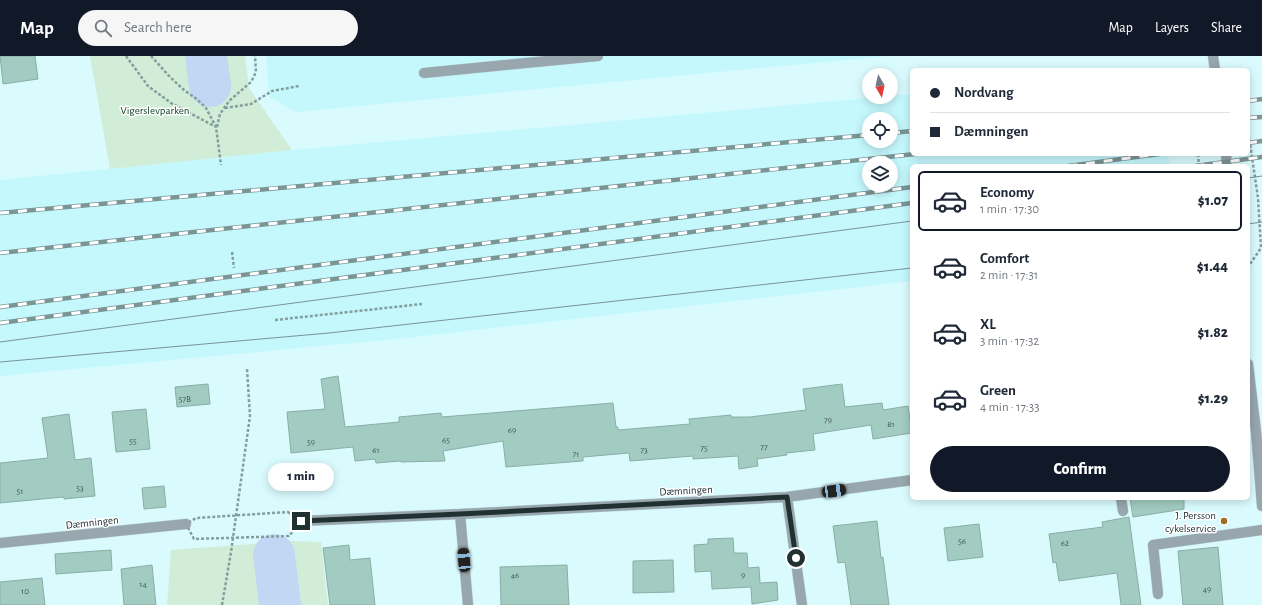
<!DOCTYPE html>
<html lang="en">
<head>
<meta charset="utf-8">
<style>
  :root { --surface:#fff; --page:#f6f6f7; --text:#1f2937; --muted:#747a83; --line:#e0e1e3; --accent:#111827 }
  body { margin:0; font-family:"Alegreya Sans",sans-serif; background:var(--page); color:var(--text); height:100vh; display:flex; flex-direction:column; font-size:15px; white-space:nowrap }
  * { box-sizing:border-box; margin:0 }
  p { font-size:13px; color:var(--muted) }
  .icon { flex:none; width:22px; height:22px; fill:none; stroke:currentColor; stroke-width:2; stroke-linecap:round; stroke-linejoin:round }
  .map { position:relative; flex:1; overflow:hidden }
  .panel { position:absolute; left:910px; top:108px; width:340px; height:336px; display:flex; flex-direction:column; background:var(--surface); border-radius:6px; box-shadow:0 2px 10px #0003 }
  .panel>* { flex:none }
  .banner { position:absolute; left:910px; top:12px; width:340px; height:88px; border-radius:6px; box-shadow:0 2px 10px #0003; display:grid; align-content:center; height:88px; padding:0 20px; background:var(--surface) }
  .needle { width:26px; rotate:171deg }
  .tools { position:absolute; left:862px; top:12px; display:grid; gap:8px }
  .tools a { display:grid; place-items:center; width:36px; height:36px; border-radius:50%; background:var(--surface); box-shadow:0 2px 10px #0003; font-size:20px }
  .end { position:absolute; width:18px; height:18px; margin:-9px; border:5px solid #213132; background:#fff; box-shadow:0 0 0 2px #fff }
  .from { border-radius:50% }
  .bubble { position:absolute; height:28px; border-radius:14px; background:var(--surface); box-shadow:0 2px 10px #0003; font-size:13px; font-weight:800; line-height:28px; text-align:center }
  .car { position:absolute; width:12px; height:24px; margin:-12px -6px; border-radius:5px; box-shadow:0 0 3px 1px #0007; background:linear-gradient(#222 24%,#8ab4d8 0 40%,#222 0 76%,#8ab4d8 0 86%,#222 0) }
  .banner b { display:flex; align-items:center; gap:14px; height:38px; font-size:15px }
  .banner b+b { border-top:1px solid var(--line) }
  .banner i { width:10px; height:10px; background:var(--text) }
  ul { padding:7px 0 0; list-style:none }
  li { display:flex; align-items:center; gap:12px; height:60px; margin:0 8px 6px; padding:0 12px; border:2px solid transparent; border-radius:6px }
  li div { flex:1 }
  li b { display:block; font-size:15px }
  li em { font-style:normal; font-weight:800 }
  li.current { border-color:var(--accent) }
  li>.icon { width:36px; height:36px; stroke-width:1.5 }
  .button { display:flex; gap:8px; margin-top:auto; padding:8px 20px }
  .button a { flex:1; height:46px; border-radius:24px; background:var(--accent); color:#fff; font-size:16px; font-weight:800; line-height:46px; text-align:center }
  header { display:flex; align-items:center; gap:24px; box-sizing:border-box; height:56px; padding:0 20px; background:var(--accent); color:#fff }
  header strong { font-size:19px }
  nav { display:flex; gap:22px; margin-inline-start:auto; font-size:14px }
  .search { width:280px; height:36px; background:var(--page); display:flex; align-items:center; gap:10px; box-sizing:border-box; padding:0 14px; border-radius:22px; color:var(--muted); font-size:15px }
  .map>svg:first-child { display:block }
  .built { fill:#c4f8fd; fill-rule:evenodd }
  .green { fill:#d1edd7 }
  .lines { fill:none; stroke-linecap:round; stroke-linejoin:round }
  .river { stroke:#c1d7f3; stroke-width:42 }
  .building { fill:#a2ccc1; stroke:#89aea4 }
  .minor-casing { stroke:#b9d7d9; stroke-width:11 }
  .path { stroke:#849d9f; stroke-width:2.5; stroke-dasharray:3 2; stroke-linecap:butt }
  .minor { stroke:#98a6ad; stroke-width:10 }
  .tram { stroke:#7b9496; stroke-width:1 }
  .rail-casing { stroke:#7b9496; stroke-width:4.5 }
  .rail { stroke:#fff; stroke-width:3; stroke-dasharray:9; stroke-linecap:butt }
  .route { stroke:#213132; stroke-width:5 }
  .poi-dot { fill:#9e6f22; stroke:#fff; stroke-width:1.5 }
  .labels { text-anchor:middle; stroke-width:3; stroke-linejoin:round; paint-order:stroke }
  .number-label { font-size:9px; fill:#415856 }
  .park-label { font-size:11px; fill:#073c1d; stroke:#fff }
  .street-label { font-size:11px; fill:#213132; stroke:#fff }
  .poi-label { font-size:11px; fill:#213132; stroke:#fff; text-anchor:end }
</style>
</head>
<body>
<header>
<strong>Map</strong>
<div class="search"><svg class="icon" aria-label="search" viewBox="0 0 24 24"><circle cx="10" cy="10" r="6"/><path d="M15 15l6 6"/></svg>Search here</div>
<nav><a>Map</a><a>Layers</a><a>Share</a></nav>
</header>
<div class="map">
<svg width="1262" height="549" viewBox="0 0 1262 549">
  <rect width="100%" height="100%" fill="#dafbfe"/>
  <path class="built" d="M 266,0 L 889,0 L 296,56 L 269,41 Z
    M 912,38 L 912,98 L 1168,98 L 1170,110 L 912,110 L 912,225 L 397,283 L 0,320 L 0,124 L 292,94 L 879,41 L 891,41 L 891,40 ZM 869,63 L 891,63 L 891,85 L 869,85 ZM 869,107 L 891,107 L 891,129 L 869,129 Z"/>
  <path class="green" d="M 90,0 L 245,0 L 249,32 L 292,94 L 110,113 Z
    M 291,485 L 321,486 L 328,549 L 167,549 L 171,494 Z"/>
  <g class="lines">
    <path class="river" d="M 206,0 L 210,30
      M 274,499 L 280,549"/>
  </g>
  <path class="building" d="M 0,0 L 35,0 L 38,23 L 3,28 Z
    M 338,320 L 345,371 L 399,366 L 399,361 L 441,357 L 442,361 L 613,347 L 616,371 L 618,371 L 618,374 L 690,368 L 689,363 L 731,359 L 731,361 L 750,361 L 806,354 L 803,333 L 842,328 L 845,351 L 882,347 L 883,354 L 908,350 L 912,377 L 873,383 L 871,369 L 813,378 L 815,394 L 786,397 L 787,399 L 757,403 L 758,410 L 739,413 L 738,400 L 693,403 L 693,400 L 630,405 L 629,397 L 583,401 L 583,405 L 506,411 L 503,385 L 443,395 L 445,405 L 401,406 L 401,405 L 376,407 L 375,403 L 355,405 L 353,391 L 291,397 L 287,356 L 325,353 L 321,323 Z
    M 208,328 L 210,348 L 177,351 L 175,331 Z
    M 146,353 L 150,393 L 116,396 L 112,356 Z
    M 69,358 L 75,404 L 91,402 L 95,440 L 64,443 L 64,441 L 0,447 L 0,407 L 48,402 L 42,362 Z
    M 164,430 L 166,451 L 144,453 L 142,432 Z
    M 1130,442 L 1184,442 L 1184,453 L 1133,461 Z
    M 1129,461 L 1141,549 L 1121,549 L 1117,517 L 1059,525 L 1056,506 L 1053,507 L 1049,478 L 1103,471 L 1102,466 Z
    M 877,465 L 881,502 L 883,501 L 889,549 L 851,549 L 845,506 L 838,507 L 833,470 Z
    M 979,468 L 983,501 L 948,505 L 944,472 Z
    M 733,482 L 734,497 L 747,497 L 748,512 L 759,511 L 760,527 L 777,526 L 778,544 L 752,548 L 751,531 L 712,533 L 711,515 L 695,516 L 694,489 L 708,488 L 708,483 Z
    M 349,489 L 350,504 L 370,502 L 375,549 L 330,549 L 323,492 Z
    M 1218,491 L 1223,549 L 1183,549 L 1178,495 Z
    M 111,494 L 112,514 L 56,518 L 55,498 Z
    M 673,504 L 674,536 L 633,537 L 633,505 Z
    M 152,509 L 156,549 L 124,549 L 121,513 Z
    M 567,509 L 569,549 L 501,549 L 500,511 Z
    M 42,522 L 45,549 L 0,549 L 0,526 Z"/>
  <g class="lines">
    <g class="minor-casing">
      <path id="minor" d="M 1213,0 L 1215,14
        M 424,17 L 598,0
        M 1226,98 L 1227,110
        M 1248,308 L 1256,375 L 1262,450
        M 787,441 L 802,549
        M 1121,442 L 1123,455
        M 460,458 L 468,549
        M 301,465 L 460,458 L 787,441 L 912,424
        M 0,487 L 186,468
        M 1158,538 L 1153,489 L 1262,474"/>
    </g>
    <path class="path" d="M 126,0 L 148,30 L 171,47 L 216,71
      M 151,0 L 170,21 L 184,34 L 198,44 L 206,52 L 216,71 L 221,109
      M 225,52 L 251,48 L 272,35 L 299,30
      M 217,71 L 220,58 L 229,45 L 251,26 L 256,16 L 255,0
      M 1248,74 L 1258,142 L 1261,192 L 1248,211
      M 1198,98 L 1199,110
      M 232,196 L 234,212
      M 275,264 L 422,248
      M 288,456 L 301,465 L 289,480 L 194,483 L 186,468 L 196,462 Z
      M 222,549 L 231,496 L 250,360 L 247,313"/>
    <use href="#minor" class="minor"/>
    <path class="tram" d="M 1248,122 L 1262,120
      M 1248,168 L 1262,166
      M 0,286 L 912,165
      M 0,306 L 329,277 L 912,212"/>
    <g class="rail-casing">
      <path id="rail" d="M 1248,45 L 1262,43
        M 1248,62 L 1262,61
        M 891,77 L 912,75
        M 1248,87 L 1262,85
        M 1068,110 L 1159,98
        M 1195,110 L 1262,101
        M 0,157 L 869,79
        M 0,197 L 915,98
        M 0,251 L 912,131
        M 0,267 L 912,147"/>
    </g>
    <use href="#rail" class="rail"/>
  </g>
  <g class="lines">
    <path class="route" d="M 301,465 L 460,458 L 787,441 L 796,502"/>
  </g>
  <circle class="poi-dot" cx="1224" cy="465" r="4"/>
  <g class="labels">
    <g class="number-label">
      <text x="185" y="346">57B</text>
      <text x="828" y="367">79</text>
      <text x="891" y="371">81</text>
      <text x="512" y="377">69</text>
      <text x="446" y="387">65</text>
      <text x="133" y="388">55</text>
      <text x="311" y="389">59</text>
      <text x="764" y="394">77</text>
      <text x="704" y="395">75</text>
      <text x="376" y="397">61</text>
      <text x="644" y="397">73</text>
      <text x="576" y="401">71</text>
      <text x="80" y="435">53</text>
      <text x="20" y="438">51</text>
      <text x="962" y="488">56</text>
      <text x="1065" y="490">62</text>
      <text x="515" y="522">46</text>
      <text x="743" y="522">9</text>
      <text x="143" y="531">14</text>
      <text x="1207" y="536">49</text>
      <text x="25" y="538">10</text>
    </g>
    <g class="park-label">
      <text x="155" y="58">Vigerslevparken</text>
    </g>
    <g class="street-label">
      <text transform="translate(686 434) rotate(-3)" y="4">Dæmningen</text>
      <text transform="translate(92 466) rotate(-6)" y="4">Dæmningen</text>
    </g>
    <g class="poi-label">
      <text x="1216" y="463">J. Persson<tspan x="1216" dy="13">cykelservice</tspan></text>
    </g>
  </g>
</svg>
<div class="tools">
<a><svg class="needle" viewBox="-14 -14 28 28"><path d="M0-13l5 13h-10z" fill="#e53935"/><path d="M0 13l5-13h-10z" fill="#747a83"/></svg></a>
<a><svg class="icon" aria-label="locate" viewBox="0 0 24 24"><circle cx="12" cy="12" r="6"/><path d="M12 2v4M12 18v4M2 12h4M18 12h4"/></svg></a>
<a><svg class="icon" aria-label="layers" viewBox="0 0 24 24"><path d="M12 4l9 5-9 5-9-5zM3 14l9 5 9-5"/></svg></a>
</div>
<i class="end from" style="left:796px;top:502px"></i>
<i class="end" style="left:301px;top:465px"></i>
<div class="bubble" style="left:268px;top:407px;width:66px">1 min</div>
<i class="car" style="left:834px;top:435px;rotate:82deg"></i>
<i class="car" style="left:464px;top:504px;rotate:355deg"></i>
<div class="banner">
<b><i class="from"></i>Nordvang</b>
<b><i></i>Dæmningen</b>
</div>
<section class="panel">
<ul>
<li class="current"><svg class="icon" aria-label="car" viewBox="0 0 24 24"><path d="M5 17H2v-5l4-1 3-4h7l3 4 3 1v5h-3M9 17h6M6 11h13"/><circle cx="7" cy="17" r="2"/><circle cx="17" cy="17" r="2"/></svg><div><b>Economy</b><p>1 min · 17:30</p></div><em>$1.07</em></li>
<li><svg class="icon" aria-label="car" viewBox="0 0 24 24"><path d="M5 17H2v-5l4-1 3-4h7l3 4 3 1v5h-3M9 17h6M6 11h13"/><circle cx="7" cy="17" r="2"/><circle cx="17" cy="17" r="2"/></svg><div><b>Comfort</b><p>2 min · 17:31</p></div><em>$1.44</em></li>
<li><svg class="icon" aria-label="car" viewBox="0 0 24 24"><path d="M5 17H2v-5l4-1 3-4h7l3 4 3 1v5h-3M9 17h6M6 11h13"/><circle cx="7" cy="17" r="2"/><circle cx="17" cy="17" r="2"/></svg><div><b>XL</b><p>3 min · 17:32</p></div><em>$1.82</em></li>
<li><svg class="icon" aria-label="car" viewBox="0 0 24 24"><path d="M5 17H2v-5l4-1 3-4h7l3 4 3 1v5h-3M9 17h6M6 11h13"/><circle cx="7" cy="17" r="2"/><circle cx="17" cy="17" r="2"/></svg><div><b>Green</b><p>4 min · 17:33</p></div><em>$1.29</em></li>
</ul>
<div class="button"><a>Confirm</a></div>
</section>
</div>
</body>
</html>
